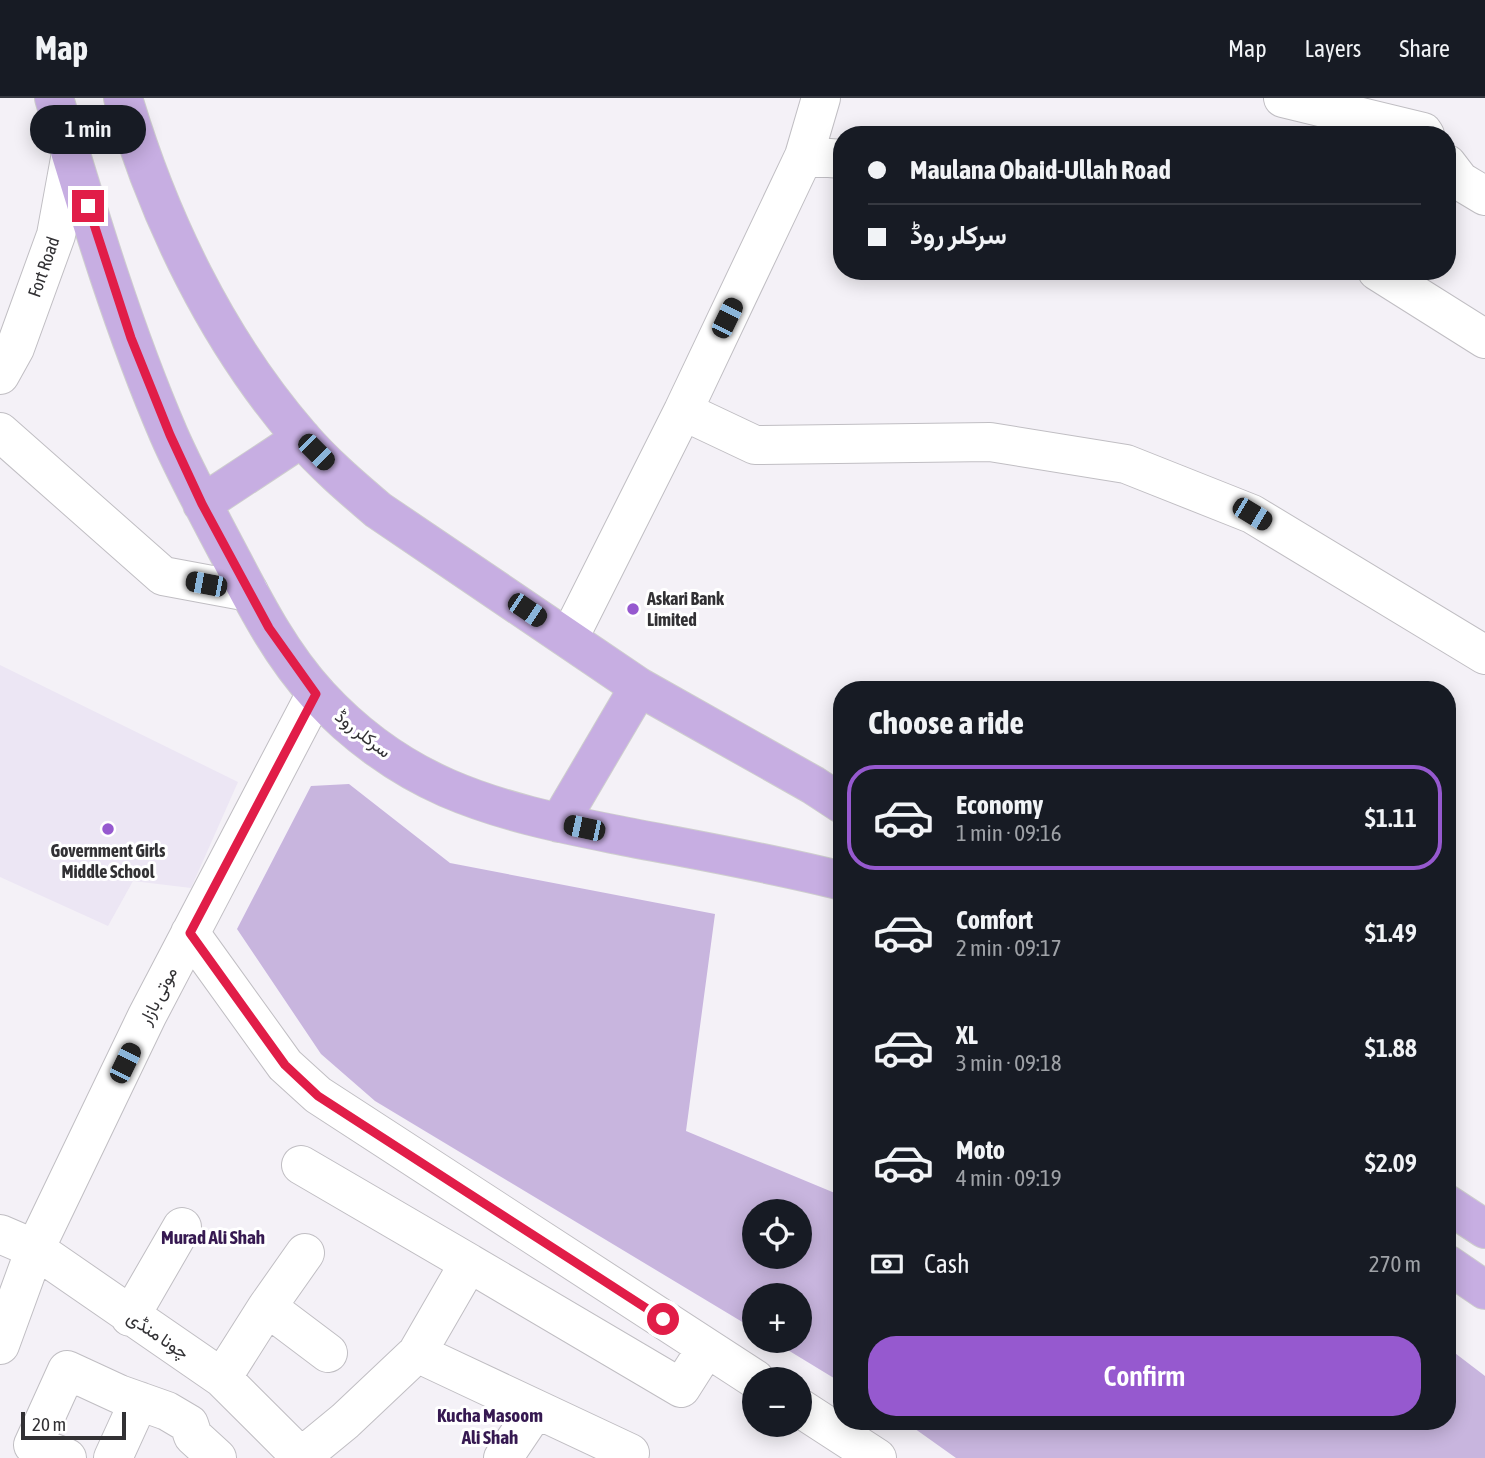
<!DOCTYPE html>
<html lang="en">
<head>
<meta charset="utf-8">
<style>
  :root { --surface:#171b24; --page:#20242c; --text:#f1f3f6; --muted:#9ea1a6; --line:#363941; --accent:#9659cf }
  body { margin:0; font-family:"Asap Condensed",Vazirmatn,sans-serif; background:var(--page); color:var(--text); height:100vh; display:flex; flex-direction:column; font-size:26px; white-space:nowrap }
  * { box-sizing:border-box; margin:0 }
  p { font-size:23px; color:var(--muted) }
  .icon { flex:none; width:38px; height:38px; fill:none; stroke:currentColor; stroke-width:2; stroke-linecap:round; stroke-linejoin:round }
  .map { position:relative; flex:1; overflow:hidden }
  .side { position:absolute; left:833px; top:583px; width:623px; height:749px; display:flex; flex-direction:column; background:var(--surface); border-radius:28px; box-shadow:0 4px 18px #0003 }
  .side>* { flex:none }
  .hud { position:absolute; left:833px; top:28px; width:623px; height:154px; border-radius:28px; box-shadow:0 4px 18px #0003; display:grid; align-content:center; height:154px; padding:0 35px; background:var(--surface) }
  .tools { position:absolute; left:742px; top:1101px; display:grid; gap:14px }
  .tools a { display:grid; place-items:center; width:70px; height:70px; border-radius:50%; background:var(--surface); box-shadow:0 4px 18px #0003; font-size:35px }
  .scale { position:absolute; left:21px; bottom:18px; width:105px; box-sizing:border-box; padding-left:7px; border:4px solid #323134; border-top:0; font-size:19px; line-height:24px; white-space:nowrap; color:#323134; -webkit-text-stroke:5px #fff; paint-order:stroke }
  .end { position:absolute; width:32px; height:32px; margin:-16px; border:9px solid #e11d48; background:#fff; box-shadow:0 0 0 4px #fff }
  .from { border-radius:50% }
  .bubble { position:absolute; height:49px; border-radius:24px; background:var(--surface); box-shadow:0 4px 18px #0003; font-size:23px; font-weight:600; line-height:49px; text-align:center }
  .car { position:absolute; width:21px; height:42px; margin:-21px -10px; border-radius:9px; box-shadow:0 0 5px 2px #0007; background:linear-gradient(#222 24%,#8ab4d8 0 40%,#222 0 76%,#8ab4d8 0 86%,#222 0) }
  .hud b { display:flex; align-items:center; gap:24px; height:66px; font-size:26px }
  .hud b+b { border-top:2px solid var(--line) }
  .hud i { width:18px; height:18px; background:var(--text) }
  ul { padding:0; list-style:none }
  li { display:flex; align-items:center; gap:21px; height:105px; margin:0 14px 10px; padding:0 21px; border:4px solid transparent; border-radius:28px }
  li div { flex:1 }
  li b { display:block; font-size:26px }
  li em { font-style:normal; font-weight:600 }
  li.active { border-color:var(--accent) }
  li>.icon { width:63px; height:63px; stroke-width:1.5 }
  h2 { padding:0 35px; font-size:32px; line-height:84px }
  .pay { display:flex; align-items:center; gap:18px; height:77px; padding:0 35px; font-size:26px }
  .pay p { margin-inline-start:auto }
  .action { display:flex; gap:14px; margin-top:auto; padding:14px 35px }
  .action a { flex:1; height:80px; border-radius:28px; background:var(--accent); color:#fff; font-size:28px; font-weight:600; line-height:80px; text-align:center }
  header { display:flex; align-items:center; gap:42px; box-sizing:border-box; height:98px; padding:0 35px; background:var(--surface); border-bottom:2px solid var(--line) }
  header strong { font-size:33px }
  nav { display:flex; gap:38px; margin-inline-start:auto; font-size:24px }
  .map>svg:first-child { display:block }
  .built { fill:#ece6f4 }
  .green { fill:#c8b5de; fill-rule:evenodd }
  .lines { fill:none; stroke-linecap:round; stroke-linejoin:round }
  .minor-casing { stroke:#c0bec3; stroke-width:40 }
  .major-casing { stroke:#cecece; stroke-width:40 }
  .minor { stroke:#fff; stroke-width:38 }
  .major { stroke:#c7aee2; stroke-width:38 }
  .route { stroke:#e11d48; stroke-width:9 }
  .poi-dot { fill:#9659cf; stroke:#fff; stroke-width:2.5 }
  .labels { text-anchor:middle; stroke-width:6; stroke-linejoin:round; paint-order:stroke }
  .street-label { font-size:18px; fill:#323134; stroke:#fff }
  .poi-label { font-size:18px; font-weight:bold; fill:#323134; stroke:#fff; text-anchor:start }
  .neighbourhood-label { font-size:19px; font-weight:bold; fill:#361951; stroke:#fff }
</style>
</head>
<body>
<header>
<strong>Map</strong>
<nav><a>Map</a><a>Layers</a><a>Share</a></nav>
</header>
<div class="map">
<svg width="1485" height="1360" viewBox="0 0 1485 1360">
  <rect width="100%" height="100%" fill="#f4f1f7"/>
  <path class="built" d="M 0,567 L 238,684 L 191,790 L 133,783 L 108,828 L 0,779 Z"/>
  <path class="green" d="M 349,686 L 450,765 L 715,816 L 686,1033 L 842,1098 L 842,1285 L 773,1243 L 800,1242 L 800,1197 L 754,1197 L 754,1231 L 375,1003 L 321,956 L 237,831 L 311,688 ZM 754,1113 L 800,1113 L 800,1158 L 754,1158 Z
    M 1447,1249 L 1485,1278 L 1485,1360 L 956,1360 L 904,1323 L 1447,1323 Z"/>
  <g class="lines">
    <g class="minor-casing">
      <path id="minor" d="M 1283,0 L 1423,34 L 1425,37
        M 804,58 L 821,0
        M 1447,66 L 1460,83 L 1485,98
        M 1377,173 L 1485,241
        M 0,277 L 15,250 L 56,137 L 71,55
        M 683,313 L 755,347 L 990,344 L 1126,366 L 1252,416 L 1485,557
        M 0,334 L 163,478 L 249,494
        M 569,540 L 683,313 L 804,58 L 842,61
        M 190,835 L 285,967 L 318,997 L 755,1281
        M 301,1067 L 469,1165
        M 0,1136 L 35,1151 L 222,1280 L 291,1349 L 299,1360
        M 267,1209 L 328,1255
        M 130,1219 L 182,1129
        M 0,1247 L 35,1151 L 147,918 L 316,595
        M 417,1255 L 630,1355 L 626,1360
        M 222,1280 L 267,1209 L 305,1155
        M 800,1310 L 877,1360
        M 67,1360 L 33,1347 L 67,1272 L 119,1296 L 167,1313 L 189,1326 L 193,1338 L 217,1360
        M 113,1360 L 139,1303
        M 300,1360 L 345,1323 L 417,1255 L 469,1165 L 681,1290 L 702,1257
        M 503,1360 L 536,1311"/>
    </g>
    <g class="major-casing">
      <path id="major" d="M 54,0 C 88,113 122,228 169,337 C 187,378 209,418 230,458 C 255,506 281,557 319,598 C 354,636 399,669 447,690 C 500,713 557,725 613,736 C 689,751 767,764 842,783
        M 123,0 C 159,121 217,242 300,338 C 323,365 351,389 378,412 L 639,589 L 813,687 L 842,706
        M 202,406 L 302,340
        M 559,725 L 639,589
        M 1447,1106 L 1485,1131
        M 1447,1166 L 1485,1192"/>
    </g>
    <use href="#minor" class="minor"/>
    <use href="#major" class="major"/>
  </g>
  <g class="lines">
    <path class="route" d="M 88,108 L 131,240 L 170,337 L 202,406 L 269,530 L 316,596 L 190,835 L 285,967 L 318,998 L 663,1221"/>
  </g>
  <g class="poi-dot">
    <circle cx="633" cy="511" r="7"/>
    <circle cx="108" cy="731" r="7"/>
  </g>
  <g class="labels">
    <g class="street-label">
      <text transform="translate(44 169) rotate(-71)" y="6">Fort Road</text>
      <text transform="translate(363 636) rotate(38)" y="6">سرکلر روڈ</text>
      <text transform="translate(158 898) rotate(-63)" y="6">موتی بازار</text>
      <text transform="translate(158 1237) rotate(34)" y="6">چونا منڈی</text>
    </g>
    <g class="poi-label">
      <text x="647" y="507">Askari Bank<tspan x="647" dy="21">Limited</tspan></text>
      <text x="108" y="759" text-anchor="middle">Government Girls<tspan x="108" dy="21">Middle School</tspan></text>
    </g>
    <g class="neighbourhood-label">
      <text x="213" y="1146">Murad Ali Shah</text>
      <text x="490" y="1324">Kucha Masoom<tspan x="490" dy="22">Ali Shah</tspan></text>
    </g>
  </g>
</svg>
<div class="tools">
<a><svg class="icon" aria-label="locate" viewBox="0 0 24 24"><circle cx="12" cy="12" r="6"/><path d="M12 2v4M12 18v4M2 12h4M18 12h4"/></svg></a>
<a>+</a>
<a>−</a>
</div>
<div class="scale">20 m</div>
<i class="end from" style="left:663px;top:1221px"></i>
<i class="end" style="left:88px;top:108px"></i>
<div class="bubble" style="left:30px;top:7px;width:116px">1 min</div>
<i class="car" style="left:727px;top:220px;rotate:26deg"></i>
<i class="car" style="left:316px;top:354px;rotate:135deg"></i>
<i class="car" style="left:1252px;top:416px;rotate:121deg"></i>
<i class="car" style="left:206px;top:486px;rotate:281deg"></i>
<i class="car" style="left:527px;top:512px;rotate:124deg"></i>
<i class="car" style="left:584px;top:730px;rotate:282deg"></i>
<i class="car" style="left:125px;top:965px;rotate:26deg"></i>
<div class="hud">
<b><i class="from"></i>Maulana Obaid-Ullah Road</b>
<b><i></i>سرکلر روڈ</b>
</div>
<section class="side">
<h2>Choose a ride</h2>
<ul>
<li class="active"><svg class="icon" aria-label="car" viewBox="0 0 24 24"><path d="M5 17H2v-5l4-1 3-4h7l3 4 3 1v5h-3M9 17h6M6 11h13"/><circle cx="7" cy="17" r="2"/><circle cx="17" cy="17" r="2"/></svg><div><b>Economy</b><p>1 min · 09:16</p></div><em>$1.11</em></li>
<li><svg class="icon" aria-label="car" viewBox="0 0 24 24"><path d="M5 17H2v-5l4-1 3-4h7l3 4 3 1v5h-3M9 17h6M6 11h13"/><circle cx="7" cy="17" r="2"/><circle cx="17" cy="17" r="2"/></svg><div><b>Comfort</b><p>2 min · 09:17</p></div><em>$1.49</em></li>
<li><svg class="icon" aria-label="car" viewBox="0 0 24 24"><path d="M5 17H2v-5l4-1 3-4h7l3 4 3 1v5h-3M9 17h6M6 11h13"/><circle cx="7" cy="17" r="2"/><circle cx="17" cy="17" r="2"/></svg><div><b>XL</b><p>3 min · 09:18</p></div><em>$1.88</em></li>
<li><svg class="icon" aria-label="car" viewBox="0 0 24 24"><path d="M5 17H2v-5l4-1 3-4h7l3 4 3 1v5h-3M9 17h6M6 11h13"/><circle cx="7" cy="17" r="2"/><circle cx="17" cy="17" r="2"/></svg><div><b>Moto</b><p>4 min · 09:19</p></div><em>$2.09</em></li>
</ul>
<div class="pay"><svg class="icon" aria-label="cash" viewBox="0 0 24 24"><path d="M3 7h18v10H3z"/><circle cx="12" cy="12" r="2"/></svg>Cash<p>270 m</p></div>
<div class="action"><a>Confirm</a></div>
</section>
</div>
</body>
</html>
